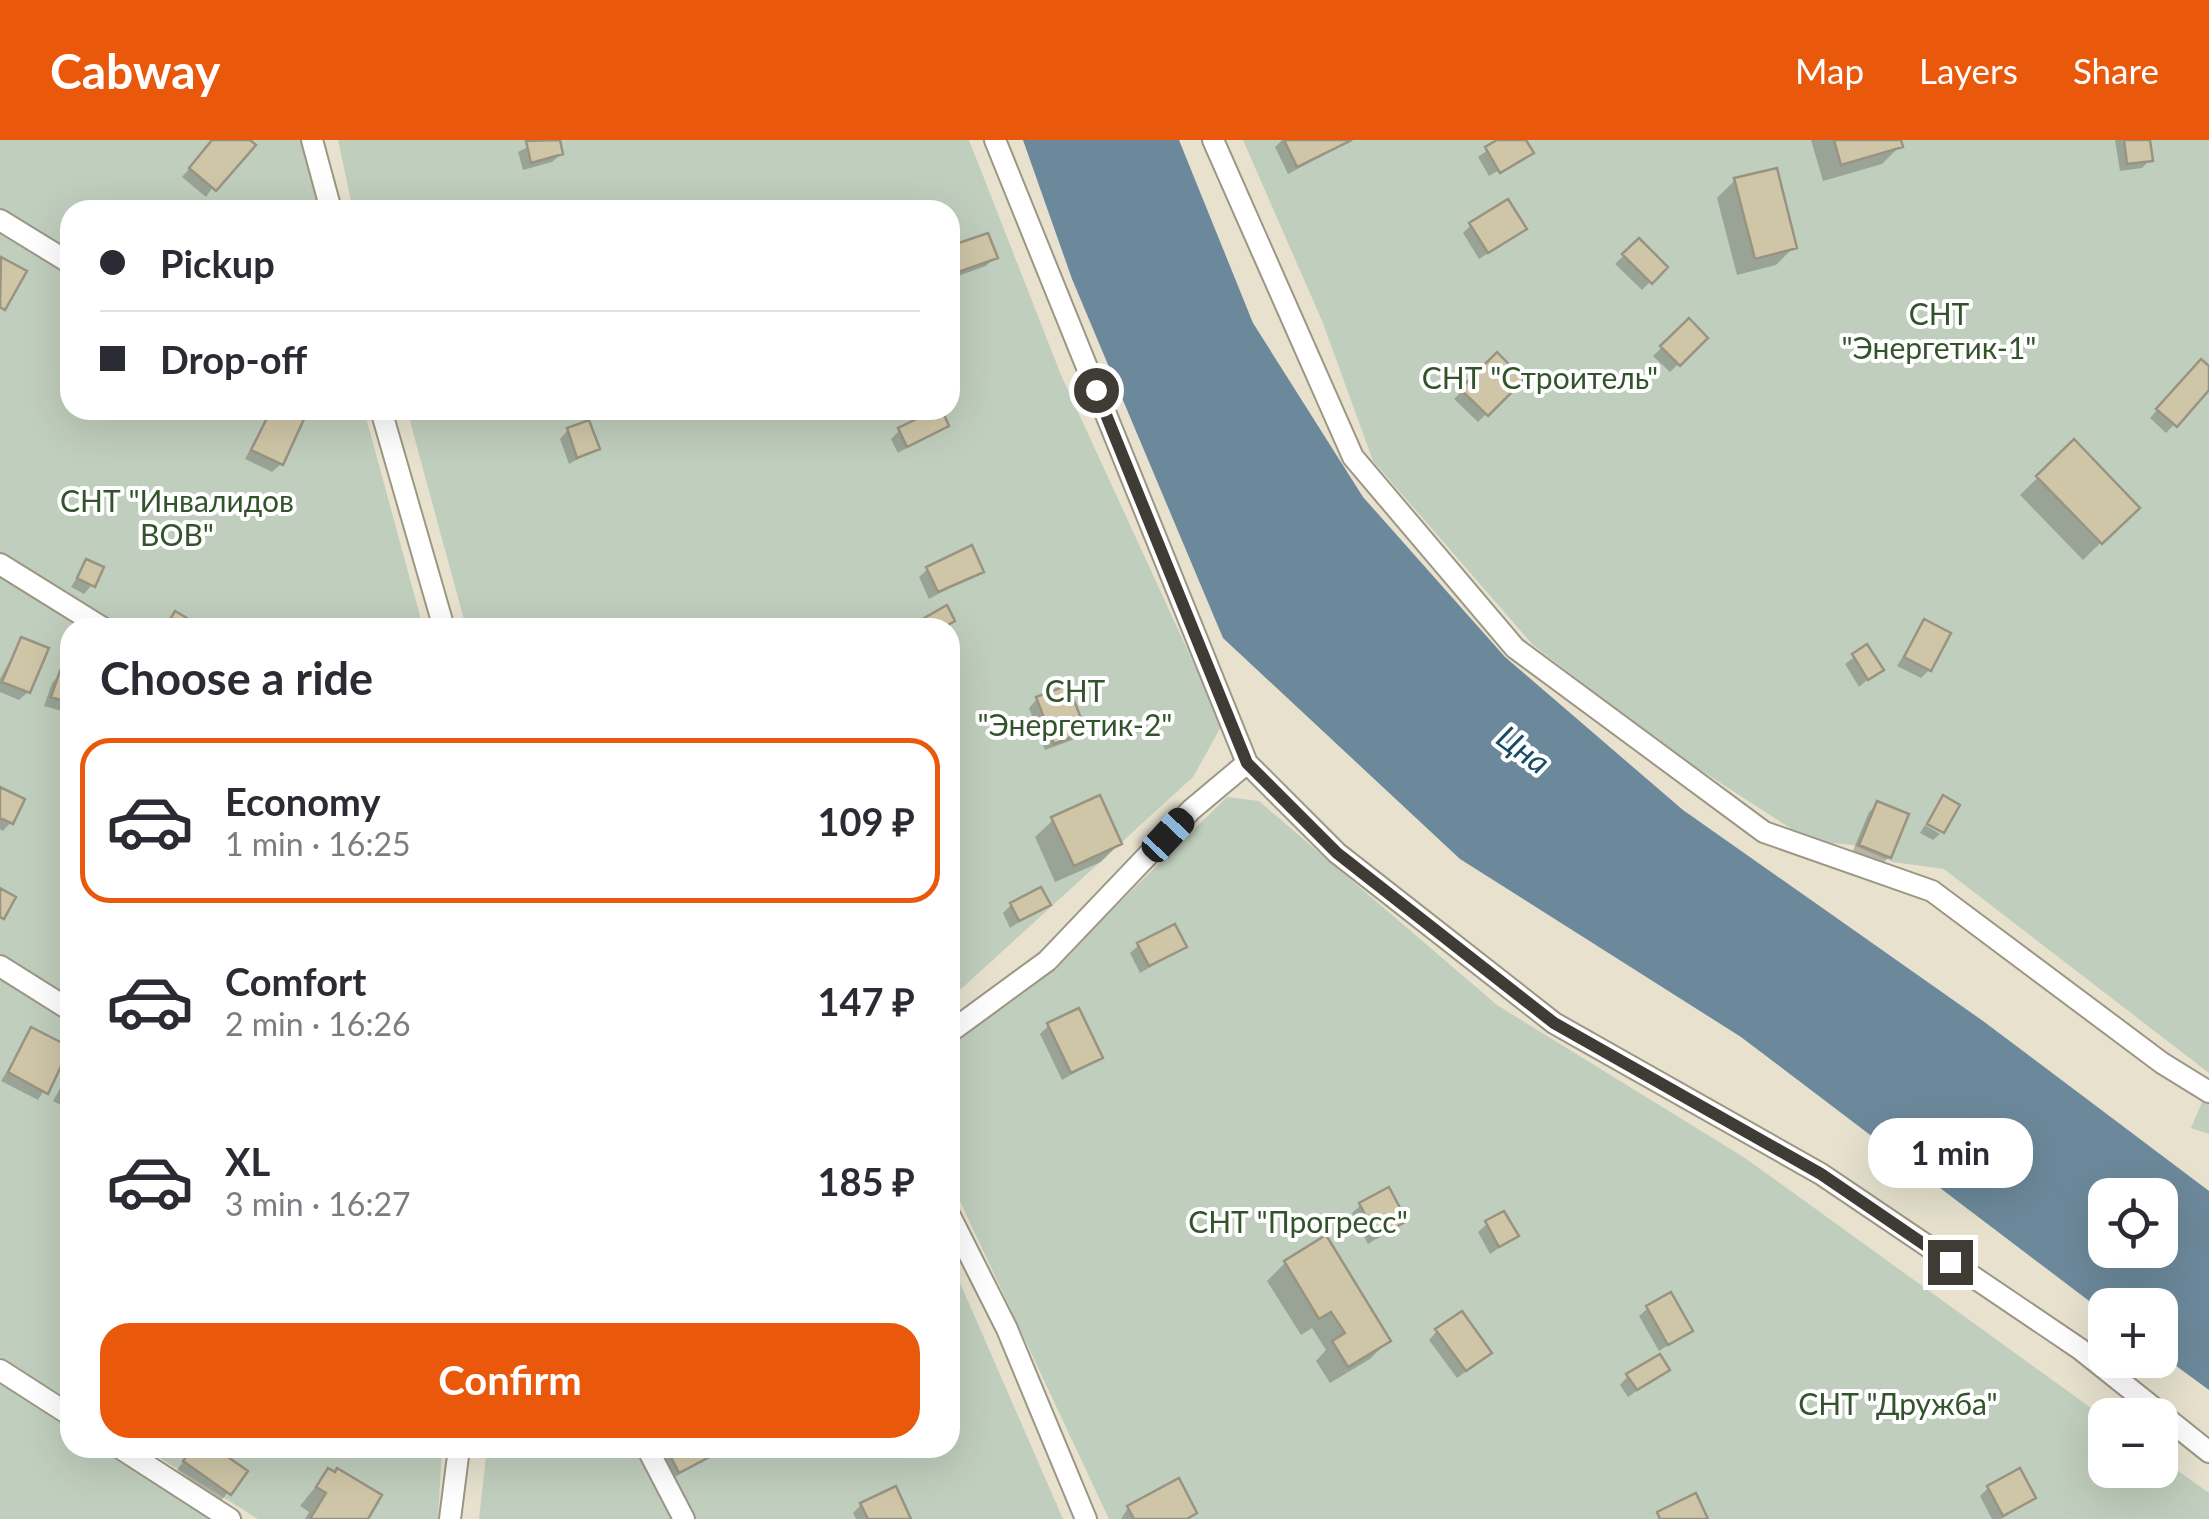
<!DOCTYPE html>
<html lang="en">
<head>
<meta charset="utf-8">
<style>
  :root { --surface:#fff; --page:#f7f7f7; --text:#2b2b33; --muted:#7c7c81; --line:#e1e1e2; --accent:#ea580c }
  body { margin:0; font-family:Lato,sans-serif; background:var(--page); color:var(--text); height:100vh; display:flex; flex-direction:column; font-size:38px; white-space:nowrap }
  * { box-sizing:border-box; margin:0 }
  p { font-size:32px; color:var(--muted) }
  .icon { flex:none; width:55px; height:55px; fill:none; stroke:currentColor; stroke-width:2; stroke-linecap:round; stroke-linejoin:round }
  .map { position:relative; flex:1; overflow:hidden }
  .panel { position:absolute; left:60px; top:478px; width:900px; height:840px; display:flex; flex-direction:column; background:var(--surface); border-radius:30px; box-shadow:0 10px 40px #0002 }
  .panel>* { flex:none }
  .top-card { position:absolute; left:60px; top:60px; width:900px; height:220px; border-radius:30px; box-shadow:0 10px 40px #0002; display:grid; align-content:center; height:220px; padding:0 40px; background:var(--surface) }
  .controls { position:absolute; left:2088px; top:1038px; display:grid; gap:20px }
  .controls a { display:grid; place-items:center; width:90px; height:90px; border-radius:20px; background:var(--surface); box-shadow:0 10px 40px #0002; font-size:50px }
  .end { position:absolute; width:45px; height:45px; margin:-22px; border:12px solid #3f3c35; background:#fff; box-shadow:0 0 0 5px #fff }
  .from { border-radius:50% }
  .bubble { position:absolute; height:70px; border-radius:30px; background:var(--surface); box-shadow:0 10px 40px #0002; font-size:32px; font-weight:700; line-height:70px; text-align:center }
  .car { position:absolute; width:30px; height:60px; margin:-30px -15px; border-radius:12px; box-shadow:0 0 8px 2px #0007; background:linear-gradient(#222 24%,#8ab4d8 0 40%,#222 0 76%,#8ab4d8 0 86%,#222 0) }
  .top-card b { display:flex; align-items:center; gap:35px; height:95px; font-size:38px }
  .top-card b+b { border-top:2px solid var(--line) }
  .top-card i { width:25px; height:25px; background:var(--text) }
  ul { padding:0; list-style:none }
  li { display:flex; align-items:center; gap:30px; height:165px; margin:0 20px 15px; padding:0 20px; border:5px solid transparent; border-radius:30px }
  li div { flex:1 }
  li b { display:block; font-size:38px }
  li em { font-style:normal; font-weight:700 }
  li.selected { border-color:var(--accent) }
  li>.icon { width:90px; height:90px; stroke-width:1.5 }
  h2 { padding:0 40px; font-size:45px; line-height:120px }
  .cta { display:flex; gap:20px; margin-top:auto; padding:20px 40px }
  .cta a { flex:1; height:115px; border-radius:30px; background:var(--accent); color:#fff; font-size:40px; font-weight:700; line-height:115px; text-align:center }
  header { display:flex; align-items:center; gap:60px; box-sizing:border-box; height:140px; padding:0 50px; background:var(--accent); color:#fff }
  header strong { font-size:48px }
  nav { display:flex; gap:55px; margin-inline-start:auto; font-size:35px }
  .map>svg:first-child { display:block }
  .green { fill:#c0cebd }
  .water { fill:#6c899b; fill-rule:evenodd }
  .shadow { fill:#0003 }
  .building { fill:#cfc6a7; stroke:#999482; stroke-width:2.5 }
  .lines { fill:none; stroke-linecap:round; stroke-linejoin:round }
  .lane-casing { stroke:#9c9784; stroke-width:24 }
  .lane { stroke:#fff; stroke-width:20 }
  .route { stroke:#3f3c35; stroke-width:12 }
  .labels { text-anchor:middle; stroke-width:8; stroke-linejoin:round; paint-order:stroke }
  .park-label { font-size:30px; fill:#33532d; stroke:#fff }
  .water-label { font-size:32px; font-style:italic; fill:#174c69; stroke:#fff }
</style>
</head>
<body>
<header>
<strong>Cabway</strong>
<nav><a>Map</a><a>Layers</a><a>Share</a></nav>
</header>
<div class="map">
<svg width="2209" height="1379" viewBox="0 0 2209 1379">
  <rect width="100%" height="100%" fill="#e7e1ce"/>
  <path class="green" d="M 0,0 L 304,0 L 319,70 L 70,70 L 70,270 L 364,270 L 423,487 L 70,488 L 70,1261 L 0,1217 Z
    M 338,0 L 969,0 L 1061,235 L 1222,585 L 1193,637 L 950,859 L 950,488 L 466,487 L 407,270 L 950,270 L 950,70 L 353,70 Z
    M 1243,0 L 2209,0 L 2209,933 L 1944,729 L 1893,722 L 1853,705 L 1810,701 L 1668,609 L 1533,505 L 1373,321 L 1323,183 Z
    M 1227,657 L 1259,661 L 1497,865 L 1745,1018 L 2105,1278 L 2105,1330 L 2160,1330 L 2160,1318 L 2209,1353 L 2209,1379 L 1109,1379 L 950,1040 L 950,908 L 1064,817 Z
    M 2209,946 L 2209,994 L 2191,988 Z
    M 950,1120 L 1063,1379 L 479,1379 L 487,1308 L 950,1308 Z
    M 0,1243 L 70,1288 L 70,1308 L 101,1308 L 211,1379 L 0,1379 Z
    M 144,1308 L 442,1308 L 438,1379 L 258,1379 Z"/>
  <path class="water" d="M 1023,0 L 1179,0 L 1253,183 L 1363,357 L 1505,517 L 1683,670 L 1983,881 L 2209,1051 L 2209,1250 L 2160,1214 L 2160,1165 L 2105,1165 L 2105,1173 L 1741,897 L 1460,719 L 1223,498 L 1072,139 ZM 2105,1055 L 2160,1055 L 2160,1110 L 2105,1110 Z"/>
  <path class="shadow" d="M 214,0 L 246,0 L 206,57 L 182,37 Z
    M 541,0 L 557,0 L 561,14 L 552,22 L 523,30 L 518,12 Z
    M 1282,0 L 1352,0 L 1288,34 L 1275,7 Z
    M 1502,0 L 1524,0 L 1531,13 L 1489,36 L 1478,17 Z
    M 1811,0 L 1898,0 L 1900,6 L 1882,24 L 1823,41 Z
    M 2115,0 L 2148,0 L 2150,20 L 2142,28 L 2120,31 Z
    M 1735,40 L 1794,107 L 1776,125 L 1737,135 L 1717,58 Z
    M 1471,85 L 1524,89 L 1479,119 L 1463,93 Z
    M 1639,101 L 1665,127 L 1642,150 L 1615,124 Z
    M 950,109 L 995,117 L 986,126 L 950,139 Z
    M 1689,181 L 1705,198 L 1670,232 L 1653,216 Z
    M 1497,215 L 1521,240 L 1478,282 L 1454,259 Z
    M 2192,230 L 2209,230 L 2209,247 L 2166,293 L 2150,278 Z
    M 271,270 L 278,270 L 281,324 L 272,332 L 245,319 Z
    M 946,285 L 898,313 L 891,299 L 900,290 Z
    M 568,290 L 597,308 L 569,324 L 560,299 Z
    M 2074,302 L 2136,368 L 2083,420 L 2020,355 Z
    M 87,422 L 92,445 L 84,454 L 71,447 Z
    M 928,429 L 981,431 L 929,459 L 919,437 Z
    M 1924,482 L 1929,530 L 1921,538 L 1897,526 Z
    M 21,500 L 28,552 L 19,560 L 0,552 L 0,539 Z
    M 1866,508 L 1880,529 L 1859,547 L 1845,524 Z
    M 60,534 L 70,537 L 69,573 L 44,566 L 52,543 Z
    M 1037,559 L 1083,591 L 1075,599 L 1045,610 L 1029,568 Z
    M 0,650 L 11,682 L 3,691 L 0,689 Z
    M 1878,664 L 1889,717 L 1881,725 L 1852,713 L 1869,672 Z
    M 1053,680 L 1119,704 L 1101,722 L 1055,742 L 1035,697 Z
    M 1925,685 L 1940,694 L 1933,700 L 1920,693 Z
    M 1047,764 L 1010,788 L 1003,773 L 1011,765 Z
    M 1139,805 L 1184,807 L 1140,833 L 1130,813 Z
    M 1049,885 L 1100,918 L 1062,940 L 1040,894 Z
    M 32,890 L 69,910 L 38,960 L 1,941 Z
    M 70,931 L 70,970 L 53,961 Z
    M 1361,1065 L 1404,1081 L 1368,1104 L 1352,1073 Z
    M 1487,1084 L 1516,1096 L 1490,1114 L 1478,1092 Z
    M 1325,1099 L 1388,1201 L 1370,1219 L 1330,1243 L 1316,1221 L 1326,1210 L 1312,1188 L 1301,1195 L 1267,1141 L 1285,1123 Z
    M 1648,1168 L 1690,1191 L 1659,1211 L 1639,1176 Z
    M 1437,1191 L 1480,1221 L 1457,1238 L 1429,1200 Z
    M 1667,1229 L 1628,1257 L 1620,1245 L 1628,1236 Z
    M 193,1308 L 211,1308 L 244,1332 L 221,1361 L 177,1330 Z
    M 674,1308 L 711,1308 L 714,1312 L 670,1340 L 660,1319 Z
    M 328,1331 L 365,1379 L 305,1379 L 309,1372 L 300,1366 Z
    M 1988,1348 L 2033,1358 L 2001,1379 L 1992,1379 L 1980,1356 Z
    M 861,1365 L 908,1379 L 856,1379 L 853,1373 Z
    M 1128,1368 L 1194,1373 L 1188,1379 L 1121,1379 Z"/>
  <path class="building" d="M 212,0 L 250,0 L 256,5 L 216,51 L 189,28 Z
    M 560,0 L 563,14 L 531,23 L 526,1 Z
    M 1284,0 L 1352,0 L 1297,27 Z
    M 1497,0 L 1526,0 L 1534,13 L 1500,33 L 1485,7 Z
    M 1834,0 L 1901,0 L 1903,7 L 1841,25 Z
    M 2124,0 L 2150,0 L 2153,21 L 2127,24 Z
    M 1777,28 L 1797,108 L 1755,119 L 1734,38 Z
    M 1508,59 L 1527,89 L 1488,113 L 1469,83 Z
    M 988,93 L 998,118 L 950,135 L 950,106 Z
    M 1639,98 L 1668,127 L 1652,144 L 1622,114 Z
    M 1,117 L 27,131 L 5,170 L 0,167 Z
    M 1689,178 L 1708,198 L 1680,226 L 1660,206 Z
    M 1497,212 L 1524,240 L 1488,276 L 1460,249 Z
    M 2201,219 L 2209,226 L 2209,250 L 2177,287 L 2156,269 Z
    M 271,270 L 284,270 L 304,279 L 283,325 L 251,310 Z
    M 935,270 L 942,270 L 949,286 L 907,307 L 898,288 Z
    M 589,280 L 600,309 L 577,318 L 567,288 Z
    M 2074,299 L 2140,368 L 2102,404 L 2036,336 Z
    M 972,405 L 984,432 L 938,452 L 926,427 Z
    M 86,419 L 104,427 L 95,447 L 77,438 Z
    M 947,465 L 955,481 L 942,488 L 907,488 Z
    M 175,471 L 204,488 L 165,488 Z
    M 1924,479 L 1951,493 L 1931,531 L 1904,517 Z
    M 21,497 L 49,508 L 30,553 L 2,542 Z
    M 1867,504 L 1884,530 L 1868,540 L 1852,514 Z
    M 60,531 L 70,535 L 70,563 L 51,557 Z
    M 1068,545 L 1086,591 L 1054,604 L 1036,557 Z
    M 0,647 L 25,659 L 13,684 L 0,678 Z
    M 1100,655 L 1122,704 L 1074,726 L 1051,677 Z
    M 1943,655 L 1960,665 L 1944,693 L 1927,684 Z
    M 1877,661 L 1909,674 L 1891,718 L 1859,705 Z
    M 1041,747 L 1051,765 L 1019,781 L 1010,763 Z
    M 0,748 L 16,757 L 4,779 L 0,777 Z
    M 1175,784 L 1187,807 L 1149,826 L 1137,803 Z
    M 1079,868 L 1103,918 L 1071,933 L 1047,883 Z
    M 31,887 L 70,907 L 48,954 L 8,932 Z
    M 70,933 L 70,957 L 60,952 Z
    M 1389,1047 L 1407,1081 L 1377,1097 L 1359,1063 Z
    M 1504,1071 L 1519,1096 L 1499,1107 L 1485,1081 Z
    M 1326,1095 L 1391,1201 L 1348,1227 L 1332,1201 L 1345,1193 L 1331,1172 L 1319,1179 L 1284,1121 Z
    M 1671,1152 L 1693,1191 L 1668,1205 L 1646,1166 Z
    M 1462,1171 L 1492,1213 L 1466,1231 L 1435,1189 Z
    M 1660,1214 L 1670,1230 L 1637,1250 L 1626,1234 Z
    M 193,1308 L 215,1308 L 248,1331 L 231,1355 L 183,1321 Z
    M 714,1308 L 717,1313 L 679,1333 L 667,1309 Z
    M 328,1328 L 335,1332 L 337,1328 L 382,1355 L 368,1379 L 310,1379 L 326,1353 L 316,1347 Z
    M 2020,1328 L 2036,1358 L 2003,1376 L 1987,1346 Z
    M 1179,1338 L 1197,1373 L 1187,1379 L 1134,1379 L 1127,1366 Z
    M 896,1346 L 911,1379 L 868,1379 L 860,1363 Z
    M 1696,1353 L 1708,1379 L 1660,1379 L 1657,1372 Z"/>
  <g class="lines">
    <g class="lane-casing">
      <path id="lane" d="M 312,0 L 331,70
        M 995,0 L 1247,623 L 1337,713 L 1554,883 L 1821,1034 L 2080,1209 L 2209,1312
        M 1213,0 L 1353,317 L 1515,508 L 1764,692 L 1932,751 L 2162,923 L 2209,952
        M 0,80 L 70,123
        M 381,270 L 444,488
        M 0,424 L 103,488
        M 0,826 L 70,870
        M 950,892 L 1047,821 L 1191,670 L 1247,623
        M 950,1076 L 1007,1189 L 1086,1379
        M 0,1230 L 70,1275
        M 120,1308 L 230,1379
        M 647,1308 L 684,1379
        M 450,1379 L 459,1308"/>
    </g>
    <use href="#lane" class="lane"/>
  </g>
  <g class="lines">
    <path class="route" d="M 1096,250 L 1247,623 L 1337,713 L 1554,883 L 1821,1034 L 1950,1122"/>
  </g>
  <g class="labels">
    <g class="park-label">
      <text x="1939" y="185">СНТ<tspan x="1939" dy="34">"Энергетик-1"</tspan></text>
      <text x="1540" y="249">СНТ "Строитель"</text>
      <text x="177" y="372">СНТ "Инвалидов<tspan x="177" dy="34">ВОВ"</tspan></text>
      <text x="1075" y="562">СНТ<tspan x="1075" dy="34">"Энергетик-2"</tspan></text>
      <text x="1298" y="1093">СНТ "Прогресс"</text>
      <text x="1898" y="1275">СНТ "Дружба"</text>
    </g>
    <g class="water-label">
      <text transform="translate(1523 610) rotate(37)" y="11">Цна</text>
    </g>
  </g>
</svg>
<div class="controls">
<a><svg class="icon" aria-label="locate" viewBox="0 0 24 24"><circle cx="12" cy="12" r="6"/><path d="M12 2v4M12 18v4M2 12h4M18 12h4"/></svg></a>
<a>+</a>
<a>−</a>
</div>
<i class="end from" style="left:1096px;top:250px"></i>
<i class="end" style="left:1950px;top:1122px"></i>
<div class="bubble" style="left:1868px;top:978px;width:165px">1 min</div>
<i class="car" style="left:1168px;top:695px;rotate:43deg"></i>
<div class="top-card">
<b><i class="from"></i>Pickup</b>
<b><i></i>Drop-off</b>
</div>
<section class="panel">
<h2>Choose a ride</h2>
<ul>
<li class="selected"><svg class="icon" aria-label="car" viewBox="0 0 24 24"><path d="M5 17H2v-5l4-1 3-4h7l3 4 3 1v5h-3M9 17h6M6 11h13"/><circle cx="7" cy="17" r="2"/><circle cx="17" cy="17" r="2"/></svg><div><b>Economy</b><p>1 min · 16:25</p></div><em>109 ₽</em></li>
<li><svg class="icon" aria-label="car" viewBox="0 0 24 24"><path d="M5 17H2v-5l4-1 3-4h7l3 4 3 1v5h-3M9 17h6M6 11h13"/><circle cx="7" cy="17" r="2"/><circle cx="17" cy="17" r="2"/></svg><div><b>Comfort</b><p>2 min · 16:26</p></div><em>147 ₽</em></li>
<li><svg class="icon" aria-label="car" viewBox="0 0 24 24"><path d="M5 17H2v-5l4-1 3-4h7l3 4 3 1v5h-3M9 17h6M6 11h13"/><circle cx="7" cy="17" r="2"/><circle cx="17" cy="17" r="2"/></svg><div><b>XL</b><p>3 min · 16:27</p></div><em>185 ₽</em></li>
</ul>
<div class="cta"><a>Confirm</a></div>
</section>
</div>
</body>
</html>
